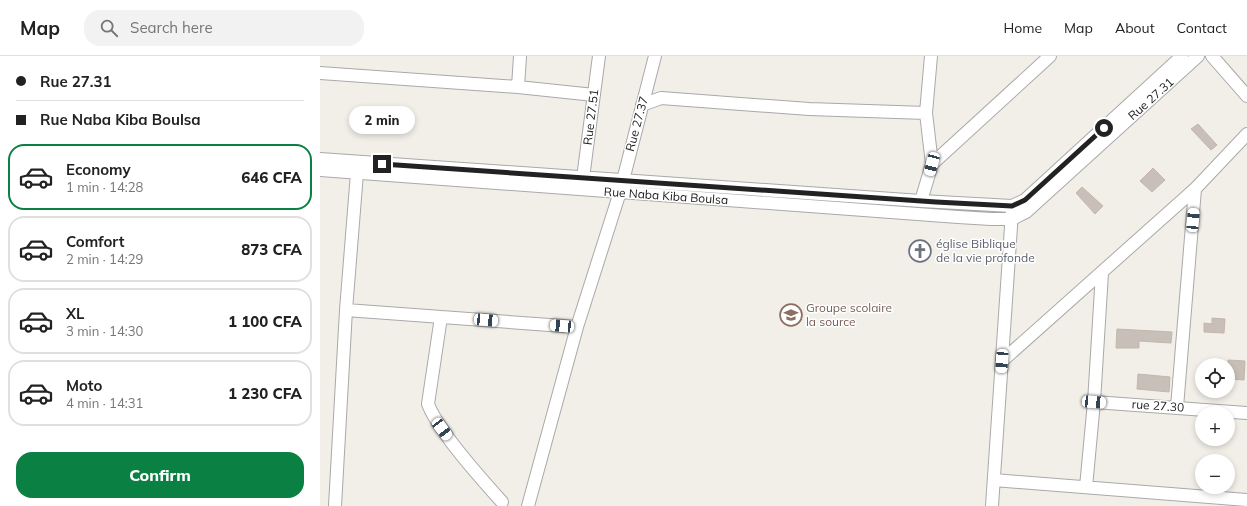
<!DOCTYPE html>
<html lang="en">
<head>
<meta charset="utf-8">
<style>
  :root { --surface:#fff; --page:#f2f2f2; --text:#222; --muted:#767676; --line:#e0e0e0; --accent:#0b8043 }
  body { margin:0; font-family:Mulish,sans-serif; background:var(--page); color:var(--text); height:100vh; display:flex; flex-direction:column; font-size:15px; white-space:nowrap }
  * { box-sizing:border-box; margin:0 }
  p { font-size:13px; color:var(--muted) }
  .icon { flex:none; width:22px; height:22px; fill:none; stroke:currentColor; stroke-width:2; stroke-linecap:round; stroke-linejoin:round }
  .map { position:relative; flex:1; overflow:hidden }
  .side { display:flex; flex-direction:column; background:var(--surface); width:320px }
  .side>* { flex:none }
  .guide { display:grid; align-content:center; height:88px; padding:0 16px; background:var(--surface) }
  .fabs { position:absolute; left:875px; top:302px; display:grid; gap:8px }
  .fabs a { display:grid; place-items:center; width:40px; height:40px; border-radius:50%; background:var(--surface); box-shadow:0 2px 6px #0003; font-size:20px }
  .end { position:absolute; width:18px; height:18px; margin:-9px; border:5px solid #222; background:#fff; box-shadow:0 0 0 2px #fff }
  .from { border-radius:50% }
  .bubble { position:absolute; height:28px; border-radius:14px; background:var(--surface); box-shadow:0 2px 6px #0003; font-size:13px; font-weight:800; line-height:28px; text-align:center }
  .car { position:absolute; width:12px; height:24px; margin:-12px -6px; border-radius:5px; box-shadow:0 0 3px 1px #0007; background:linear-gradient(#fff 24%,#345 0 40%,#fff 0 76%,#345 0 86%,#fff 0) }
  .guide b { display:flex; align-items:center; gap:14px; height:38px; font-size:15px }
  .guide b+b { border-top:1px solid var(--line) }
  .guide i { width:10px; height:10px; background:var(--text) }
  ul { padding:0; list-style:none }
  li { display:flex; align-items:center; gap:12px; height:66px; margin:0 8px 6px; padding:0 8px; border:2px solid var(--line); border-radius:16px }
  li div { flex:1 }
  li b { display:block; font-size:15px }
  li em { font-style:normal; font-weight:800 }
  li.current { border-color:var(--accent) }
  li>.icon { width:36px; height:36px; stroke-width:1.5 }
  .cta { display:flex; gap:8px; margin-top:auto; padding:8px 16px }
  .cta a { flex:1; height:46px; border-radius:16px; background:var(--accent); color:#fff; font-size:16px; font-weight:800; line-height:46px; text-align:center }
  header { display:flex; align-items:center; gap:24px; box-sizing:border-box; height:56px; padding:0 20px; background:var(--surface); border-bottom:1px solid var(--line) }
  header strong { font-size:19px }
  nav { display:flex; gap:22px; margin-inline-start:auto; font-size:14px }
  .search { width:280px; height:36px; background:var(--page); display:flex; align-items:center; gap:10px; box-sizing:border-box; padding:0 14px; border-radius:16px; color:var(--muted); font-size:15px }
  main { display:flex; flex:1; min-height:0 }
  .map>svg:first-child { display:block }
  .building { fill:#c7bfb8; stroke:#c4b6ab }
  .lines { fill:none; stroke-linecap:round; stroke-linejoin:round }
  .minor-casing { stroke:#a9a9a9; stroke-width:14 }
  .minor { stroke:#fff; stroke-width:12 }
  .route { stroke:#222; stroke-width:5 }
  .labels { text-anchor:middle; stroke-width:3; stroke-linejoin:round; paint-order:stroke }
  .street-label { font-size:12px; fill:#222; stroke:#fff }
  .worship-label { font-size:12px; fill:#5b616d; stroke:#fff; text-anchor:start }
  .education-label { font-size:12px; fill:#785e54; stroke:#fff; text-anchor:start }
</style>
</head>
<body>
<header>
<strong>Map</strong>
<div class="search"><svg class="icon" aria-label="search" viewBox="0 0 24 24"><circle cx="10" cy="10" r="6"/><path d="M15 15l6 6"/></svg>Search here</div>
<nav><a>Home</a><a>Map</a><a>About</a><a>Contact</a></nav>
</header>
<main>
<section class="side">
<div class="guide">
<b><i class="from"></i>Rue 27.31</b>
<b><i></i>Rue Naba Kiba Boulsa</b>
</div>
<ul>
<li class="current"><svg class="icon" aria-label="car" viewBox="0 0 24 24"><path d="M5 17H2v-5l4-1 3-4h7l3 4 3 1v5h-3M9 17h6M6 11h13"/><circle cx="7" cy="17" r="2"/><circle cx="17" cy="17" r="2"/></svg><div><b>Economy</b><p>1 min · 14:28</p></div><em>646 CFA</em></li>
<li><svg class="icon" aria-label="car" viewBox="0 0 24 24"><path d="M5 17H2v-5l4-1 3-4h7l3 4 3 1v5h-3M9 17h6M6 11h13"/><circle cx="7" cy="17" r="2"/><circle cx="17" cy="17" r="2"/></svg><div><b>Comfort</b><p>2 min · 14:29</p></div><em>873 CFA</em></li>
<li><svg class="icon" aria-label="car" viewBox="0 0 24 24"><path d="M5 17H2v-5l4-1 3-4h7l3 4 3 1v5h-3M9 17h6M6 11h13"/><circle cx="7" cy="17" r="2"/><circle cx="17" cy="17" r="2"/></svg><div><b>XL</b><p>3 min · 14:30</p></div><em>1 100 CFA</em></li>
<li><svg class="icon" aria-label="car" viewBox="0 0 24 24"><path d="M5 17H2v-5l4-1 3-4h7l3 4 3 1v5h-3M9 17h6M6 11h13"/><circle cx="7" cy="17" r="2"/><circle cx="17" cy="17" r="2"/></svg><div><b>Moto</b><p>4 min · 14:31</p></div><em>1 230 CFA</em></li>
</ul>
<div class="cta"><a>Confirm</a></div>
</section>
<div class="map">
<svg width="927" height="450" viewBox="0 0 927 450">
  <rect width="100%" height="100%" fill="#f2efe9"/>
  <path class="building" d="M 878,68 L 897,89 L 891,94 L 871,73 Z
    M 833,112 L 845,124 L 832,136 L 820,125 Z
    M 762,131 L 783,150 L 775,158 L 756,137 Z
    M 892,262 L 905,263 L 904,277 L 884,276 L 884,267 L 892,268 Z
    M 797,273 L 852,276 L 851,287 L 819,285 L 819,292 L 796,292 Z
    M 908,304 L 925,305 L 924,324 L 908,323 Z
    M 818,318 L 850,321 L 849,336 L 817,333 Z"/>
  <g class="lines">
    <g class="minor-casing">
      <path id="minor" d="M 892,0 L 927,40
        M 0,17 L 198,31 L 274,39
        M 198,31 L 200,0
        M 322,49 L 341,42 L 489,53 L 606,57
        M 0,103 L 601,145 L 692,150 L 705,144 L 862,0
        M 612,108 L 730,0
        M 0,114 L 638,161 L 671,163 L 692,163 L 706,156 L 878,0
        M 263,122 L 279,0
        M 601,145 L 612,108 L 606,57 L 611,0
        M 26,254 L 257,271
        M 121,261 L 108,348 C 113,362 123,374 132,387 C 148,408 164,426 182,446
        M 682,305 L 875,133 L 927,78
        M 774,346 L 927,357
        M 857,351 L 875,133
        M 674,424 L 927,444
        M 766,431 L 774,346 L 782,217
        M 15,450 L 26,254 L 37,117
        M 208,450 L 257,271 L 300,136 L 335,0
        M 672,450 L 692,156"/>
    </g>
    <use href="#minor" class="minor"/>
  </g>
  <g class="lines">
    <path class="route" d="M 62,108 L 616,146 L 692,150 L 705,144 L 784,72"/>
  </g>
  <defs>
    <g id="church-ring" transform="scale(1.15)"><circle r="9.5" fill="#fff" stroke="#6b7280" stroke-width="1.5"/><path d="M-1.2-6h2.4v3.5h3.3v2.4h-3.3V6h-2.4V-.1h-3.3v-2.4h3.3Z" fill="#6b7280"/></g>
    <g id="school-ring" transform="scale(1.15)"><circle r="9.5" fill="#fff" stroke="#8d6e63" stroke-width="1.5"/><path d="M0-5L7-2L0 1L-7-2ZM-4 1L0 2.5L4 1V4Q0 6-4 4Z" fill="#8d6e63"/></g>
  </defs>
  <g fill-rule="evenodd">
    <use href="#church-ring" x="600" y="195"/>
    <use href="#school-ring" x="471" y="259"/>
  </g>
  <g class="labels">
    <g class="street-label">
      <text transform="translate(831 43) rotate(-42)" y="4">Rue 27.31</text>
      <text transform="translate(271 61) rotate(-83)" y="4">Rue 27.51</text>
      <text transform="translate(317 68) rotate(-75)" y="4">Rue 27.37</text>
      <text transform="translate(346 140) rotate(4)" y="4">Rue Naba Kiba Boulsa</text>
      <text transform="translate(838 350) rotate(4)" y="4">rue 27.30</text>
    </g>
    <g class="worship-label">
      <text x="616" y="192">église Biblique<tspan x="616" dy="14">de la vie profonde</tspan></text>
    </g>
    <g class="education-label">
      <text x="486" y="256">Groupe scolaire<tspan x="486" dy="14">la source</tspan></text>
    </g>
  </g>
</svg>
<div class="fabs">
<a><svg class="icon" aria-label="locate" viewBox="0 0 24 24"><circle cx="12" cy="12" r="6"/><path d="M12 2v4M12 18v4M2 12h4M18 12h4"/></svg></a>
<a>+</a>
<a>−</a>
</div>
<i class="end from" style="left:784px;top:72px"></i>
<i class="end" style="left:62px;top:108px"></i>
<div class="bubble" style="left:29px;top:50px;width:66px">2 min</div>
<i class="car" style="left:612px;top:108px;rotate:195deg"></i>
<i class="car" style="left:873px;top:164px;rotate:5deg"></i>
<i class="car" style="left:166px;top:264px;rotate:95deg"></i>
<i class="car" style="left:242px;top:270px;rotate:275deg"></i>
<i class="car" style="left:682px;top:305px;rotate:184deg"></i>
<i class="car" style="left:774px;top:346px;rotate:94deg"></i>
<i class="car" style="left:122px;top:373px;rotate:143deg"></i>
</div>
</main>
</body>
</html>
